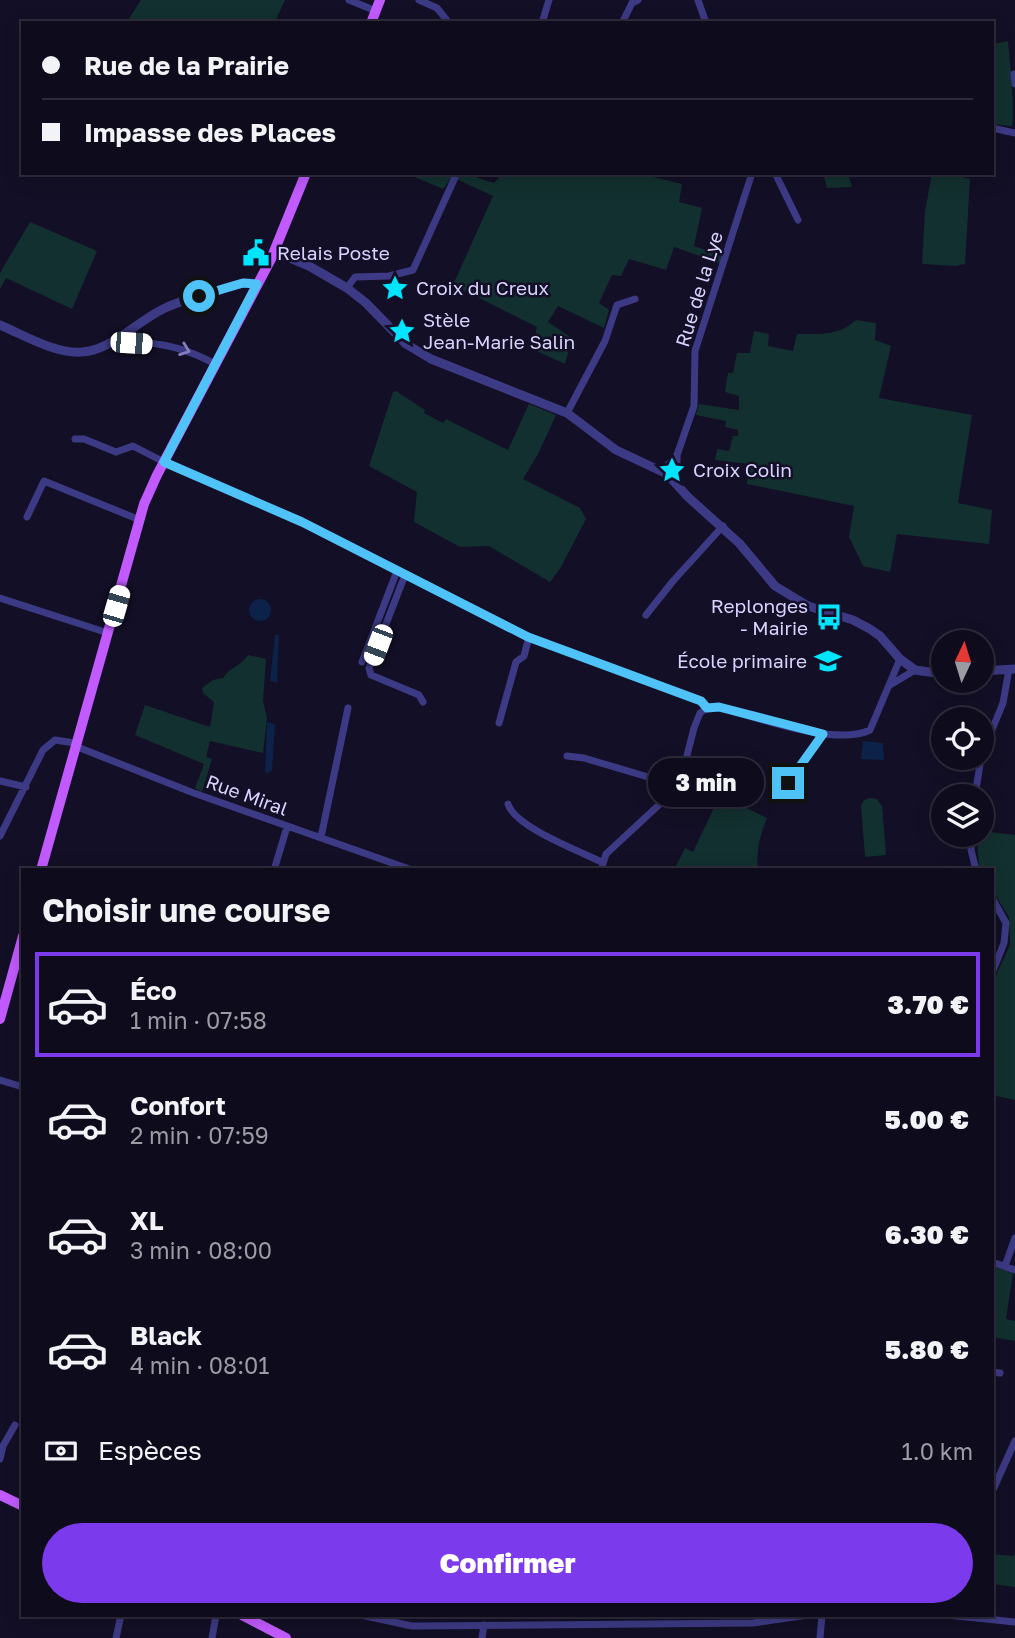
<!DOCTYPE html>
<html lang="fr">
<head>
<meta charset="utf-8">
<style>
  :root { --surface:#0e0b1c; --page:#171425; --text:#f1f3f6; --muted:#9b9ba3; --line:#2e2b3b; --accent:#7c3aed }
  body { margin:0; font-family:"Golos Text",sans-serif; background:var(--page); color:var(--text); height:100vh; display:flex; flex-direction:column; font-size:26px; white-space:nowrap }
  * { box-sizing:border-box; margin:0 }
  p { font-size:23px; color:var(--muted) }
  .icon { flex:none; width:38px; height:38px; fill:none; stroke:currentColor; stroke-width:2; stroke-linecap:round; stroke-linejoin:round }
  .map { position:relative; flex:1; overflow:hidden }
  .sheet { position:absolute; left:21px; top:868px; width:973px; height:749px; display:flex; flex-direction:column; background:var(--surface); border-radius:0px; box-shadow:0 4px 18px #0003,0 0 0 2px var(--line) }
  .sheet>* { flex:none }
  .hud { position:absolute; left:21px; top:21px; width:973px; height:154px; border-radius:0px; box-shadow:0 4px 18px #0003,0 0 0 2px var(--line); display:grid; align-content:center; height:154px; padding:0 21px; background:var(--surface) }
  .needle { width:46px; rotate:4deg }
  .tools { position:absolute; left:931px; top:630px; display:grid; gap:14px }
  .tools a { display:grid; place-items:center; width:63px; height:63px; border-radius:50%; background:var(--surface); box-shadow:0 4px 18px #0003,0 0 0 2px var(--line); font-size:35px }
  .end { position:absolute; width:32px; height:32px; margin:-16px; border:9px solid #4fc3f7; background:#111; box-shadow:0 0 0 4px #111 }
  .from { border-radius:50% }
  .bubble { position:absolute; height:49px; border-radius:24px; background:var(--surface); box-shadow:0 4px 18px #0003,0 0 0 2px var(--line); font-size:23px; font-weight:800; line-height:49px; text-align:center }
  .car { position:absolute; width:21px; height:42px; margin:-21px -10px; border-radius:9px; box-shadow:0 0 5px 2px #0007; background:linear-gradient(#fff 24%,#345 0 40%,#fff 0 76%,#345 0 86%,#fff 0) }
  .hud b { display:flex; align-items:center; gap:24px; height:66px; font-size:26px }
  .hud b+b { border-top:2px solid var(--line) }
  .hud i { width:18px; height:18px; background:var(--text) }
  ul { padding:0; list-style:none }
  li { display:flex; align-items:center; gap:21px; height:105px; margin:0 14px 10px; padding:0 7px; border:4px solid transparent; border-radius:0px }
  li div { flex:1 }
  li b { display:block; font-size:26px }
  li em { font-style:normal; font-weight:800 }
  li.selected { border-color:var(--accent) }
  li>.icon { width:63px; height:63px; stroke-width:1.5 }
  h2 { padding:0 21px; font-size:32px; line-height:84px }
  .pay { display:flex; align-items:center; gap:18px; height:77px; padding:0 21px; font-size:26px }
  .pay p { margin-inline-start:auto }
  .primary-button { display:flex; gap:14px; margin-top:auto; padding:14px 21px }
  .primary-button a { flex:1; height:80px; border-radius:42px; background:var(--accent); color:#fff; font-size:28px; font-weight:800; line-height:80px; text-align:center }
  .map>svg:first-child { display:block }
  .green { fill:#12302f }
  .water { fill:#0c2248 }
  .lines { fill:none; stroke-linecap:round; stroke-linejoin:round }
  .minor { stroke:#3d3a85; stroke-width:7 }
  .tertiary { stroke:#3d3a85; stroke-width:9 }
  .primary { stroke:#c25bff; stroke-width:10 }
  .oneway { stroke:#837fbc }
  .route { stroke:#4fc3f7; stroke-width:9 }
  .labels { text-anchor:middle; stroke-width:5; stroke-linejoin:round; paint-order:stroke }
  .poi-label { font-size:19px; fill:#d9d4ff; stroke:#130f26; text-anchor:start }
  .street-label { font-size:19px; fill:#d9d4ff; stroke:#130f26 }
</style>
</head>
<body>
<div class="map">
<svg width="1015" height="1638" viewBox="0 0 1015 1638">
  <rect width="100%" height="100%" fill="#130f26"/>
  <path class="green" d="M 141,0 L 285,0 L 276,20 L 280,23 L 126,23 Z
    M 1008,41 C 1010,65 1015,105 1012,126 L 992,124 L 992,44 Z
    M 405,173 L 463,173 L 494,183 L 503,173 L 637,173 L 682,184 L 679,202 L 702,208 L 694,246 L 723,256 L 720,263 L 674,247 L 666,270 L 629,259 L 621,276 L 612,275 L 599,303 L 609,310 L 604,328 L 558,306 L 548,322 L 572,338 L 565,364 L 532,349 L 537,327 L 453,285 L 493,196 L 452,177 L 443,189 Z
    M 823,173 L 848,173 L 852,187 L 827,188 Z
    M 932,173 L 946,173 L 970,179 L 965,264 L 956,266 L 922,264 L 925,211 Z
    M 30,222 L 97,251 L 72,309 L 6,278 L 0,289 L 0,273 Z
    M 856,320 L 876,323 L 875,340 L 891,346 L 879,398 L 972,415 L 958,503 L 992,510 L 989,544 L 897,534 L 890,572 L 863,566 L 849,537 L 854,506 L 747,484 L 749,464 L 715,460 L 717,449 L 729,451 L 733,436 L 738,436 L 738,430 L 725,427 L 726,421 L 696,415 L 699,404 L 739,410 L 739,396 L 725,392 L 728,373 L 733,373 L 737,353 L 750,353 L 754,331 L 769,334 L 768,346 L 793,351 L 797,334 C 820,334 839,336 856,320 Z
    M 396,391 L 425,410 L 424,413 L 443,423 L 446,419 L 508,450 L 529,404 L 556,415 L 538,454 L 523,479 L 580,508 L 586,519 L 561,567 L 550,582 L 489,546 L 460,547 L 414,522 L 417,492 L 369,466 L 393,392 Z
    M 248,655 L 266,659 L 263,701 L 267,718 L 263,753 L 210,741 L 206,757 L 212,759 L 202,792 L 195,788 L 204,764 L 135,735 L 145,705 L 210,727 L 214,702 L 203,693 L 202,688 L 213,680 L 223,678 C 231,666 240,667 248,655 Z
    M 720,795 L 767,818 C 760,836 756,850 758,870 L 674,870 L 685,848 L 693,852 Z
    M 870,798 L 877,799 L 882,806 L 886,855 L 865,857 L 861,805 L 864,800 Z
    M 982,831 L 1015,835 L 1015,1100 L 992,1095 L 992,984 L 1010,945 L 1009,917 L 992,890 L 992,870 L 979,868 L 977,835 L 982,835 Z
    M 992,1266 L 1013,1273 L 1006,1319 L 1015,1321 L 1015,1341 L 992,1337 Z
    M 1015,1553 L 1015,1587 L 992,1584 L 992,1554 L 1014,1556 Z"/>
  <path class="water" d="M249 610a11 11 0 1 1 22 0a11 11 0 1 1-22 0Z
    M 275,635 L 279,635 L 277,683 L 270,681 Z
    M 267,722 L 275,724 L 272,771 L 268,773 L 265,772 Z
    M 863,741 L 883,743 L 884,760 L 861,759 Z"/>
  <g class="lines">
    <path class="minor" d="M 349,0 L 376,11
      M 419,0 L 437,8 L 449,23
      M 698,0 L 706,23
      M 542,23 L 549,0
      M 622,23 L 632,3 L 638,0
      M 1014,74 L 1015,84
      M 992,128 L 1015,133
      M 775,173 L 798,220
      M 347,288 L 355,277 L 389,276 L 413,270 L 457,173
      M 112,344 C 149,339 183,346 215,364
      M 567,413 L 605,341 L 617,305 L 635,299
      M 75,439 L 84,439 L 116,452 L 133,446 L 164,462 L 302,521 L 529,637 L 701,701 L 707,708
      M 662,471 L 677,455
      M 673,479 L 677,469 L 677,455 L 694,406 L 695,351 L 752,173
      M 27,517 L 44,481 L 140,520
      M 405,575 L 369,668 L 371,675 L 419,695 L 423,702
      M 0,598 L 108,633
      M 646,615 L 673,581 L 723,526
      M 362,662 L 397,571
      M 890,685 L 915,670
      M 499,723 L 516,662 L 524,656 L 529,637
      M 75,746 L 191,792 L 412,870
      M 982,754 L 1003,703 L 1009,669
      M 567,756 L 584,758 L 675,785
      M 0,781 L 26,787
      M 788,783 L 823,734
      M 975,796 L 981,758
      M 508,804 C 515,827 579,851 602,862
      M 972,835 L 971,850 L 976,870
      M 0,836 L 43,750 L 55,740 L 75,743
      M 321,837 L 348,708
      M 274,870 L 287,827
      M 601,870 L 606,854 L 661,803 L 682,775 L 694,728 L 700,713 L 707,708 L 719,707 C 755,717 836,747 870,730 L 900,659
      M 992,898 L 1006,923 L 1004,943 L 992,973
      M 0,1080 L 23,1087
      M 992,1262 L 1015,1270
      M 1005,1266 L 1015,1238
      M 992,1372 L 1000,1373
      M 0,1459 L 3,1446 L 15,1425
      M 992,1492 L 1015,1441
      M 361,1615 L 412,1626 L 753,1623 L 808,1615
      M 947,1615 L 1015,1622
      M 116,1638 L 121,1615
      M 212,1638 L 216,1615
      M 482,1638 L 484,1625
      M 820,1638 L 822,1615"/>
    <path class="tertiary" d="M 274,251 L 309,266 L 347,288 L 366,303 L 406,344 L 431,359 L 567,413 L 616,450 L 667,474 L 688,497 L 739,543 L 775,586 L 808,606 L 853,620 L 870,629 L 880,636 L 900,659 L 915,670 L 943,674
      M 0,325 C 24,335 55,354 82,352 C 110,351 138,321 163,309 C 181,300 201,296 220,290 C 232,286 243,281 256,284
      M 982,671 L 1015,669"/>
    <path class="primary" d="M 371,23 L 380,0
      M 41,870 L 144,504 L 157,475 L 271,259 L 306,173
      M 0,1019 L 23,936
      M 0,1495 L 23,1506
      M 242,1615 L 286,1638"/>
  </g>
  <defs><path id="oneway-chevron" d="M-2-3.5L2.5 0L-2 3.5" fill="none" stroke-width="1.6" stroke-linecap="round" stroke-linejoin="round" transform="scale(1.75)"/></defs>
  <use class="oneway" href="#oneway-chevron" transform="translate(185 350) rotate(20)"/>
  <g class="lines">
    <path class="route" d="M 199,296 L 243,283 L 257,284 L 164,462 L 302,522 L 528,637 L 701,701 L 707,708 L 719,707 L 823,734 L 788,783"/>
  </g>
  <defs>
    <g id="civic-bare" transform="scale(2.1)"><path d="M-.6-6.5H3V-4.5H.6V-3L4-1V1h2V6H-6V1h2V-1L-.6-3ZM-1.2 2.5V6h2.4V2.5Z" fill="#00e5ff" stroke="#130f26" stroke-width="2.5" paint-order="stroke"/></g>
    <g id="sight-bare" transform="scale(2.1)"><path d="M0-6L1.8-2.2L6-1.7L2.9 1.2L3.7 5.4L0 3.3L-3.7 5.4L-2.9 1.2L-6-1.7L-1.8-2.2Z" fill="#00e5ff" stroke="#130f26" stroke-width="2.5" paint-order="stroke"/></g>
    <g id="bus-bare" transform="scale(2.1)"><path d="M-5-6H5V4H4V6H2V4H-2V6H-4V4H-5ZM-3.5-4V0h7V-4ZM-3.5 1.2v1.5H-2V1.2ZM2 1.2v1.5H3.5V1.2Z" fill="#00e5ff" stroke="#130f26" stroke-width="2.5" paint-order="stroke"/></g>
    <g id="school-bare" transform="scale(2.1)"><path d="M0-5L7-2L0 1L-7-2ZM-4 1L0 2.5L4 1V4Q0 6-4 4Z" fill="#00e5ff" stroke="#130f26" stroke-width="2.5" paint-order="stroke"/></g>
  </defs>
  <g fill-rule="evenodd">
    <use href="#civic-bare" x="256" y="253"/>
    <use href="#sight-bare" x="395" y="288"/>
    <use href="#sight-bare" x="402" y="331"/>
    <use href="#sight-bare" x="672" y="470"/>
    <use href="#bus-bare" x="829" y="617"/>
    <use href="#school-bare" x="828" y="661"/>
  </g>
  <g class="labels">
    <g class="poi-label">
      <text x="277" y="260">Relais Poste</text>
      <text x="416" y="295">Croix du Creux</text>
      <text x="423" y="327">Stèle<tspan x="423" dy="22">Jean-Marie Salin</tspan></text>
      <text x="693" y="477">Croix Colin</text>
      <text x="808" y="613" text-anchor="end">Replonges<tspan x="808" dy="22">- Mairie</tspan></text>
      <text x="807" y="668" text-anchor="end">École primaire</text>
    </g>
    <g class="street-label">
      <text transform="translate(699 289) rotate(-73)" y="7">Rue de la Lye</text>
      <text transform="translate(247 795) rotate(20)" y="7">Rue Miral</text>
    </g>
  </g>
</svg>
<div class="tools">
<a><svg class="needle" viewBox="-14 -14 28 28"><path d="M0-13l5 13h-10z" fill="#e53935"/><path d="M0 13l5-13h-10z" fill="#9b9ba3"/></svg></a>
<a><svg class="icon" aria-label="locate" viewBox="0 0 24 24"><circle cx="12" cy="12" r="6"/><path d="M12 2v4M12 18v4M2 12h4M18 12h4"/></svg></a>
<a><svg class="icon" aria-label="layers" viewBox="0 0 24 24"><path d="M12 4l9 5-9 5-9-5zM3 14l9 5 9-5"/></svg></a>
</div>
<i class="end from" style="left:199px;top:296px"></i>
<i class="end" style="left:788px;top:783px"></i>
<div class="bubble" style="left:648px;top:758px;width:116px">3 min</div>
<i class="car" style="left:131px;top:343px;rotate:94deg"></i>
<i class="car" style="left:116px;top:606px;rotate:16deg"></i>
<i class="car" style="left:378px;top:645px;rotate:201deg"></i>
<div class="hud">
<b><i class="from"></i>Rue de la Prairie</b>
<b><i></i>Impasse des Places</b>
</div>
<section class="sheet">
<h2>Choisir une course</h2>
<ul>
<li class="selected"><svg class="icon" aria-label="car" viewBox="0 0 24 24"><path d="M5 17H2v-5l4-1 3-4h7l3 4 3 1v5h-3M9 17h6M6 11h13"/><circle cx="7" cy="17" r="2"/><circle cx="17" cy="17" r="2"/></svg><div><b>Éco</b><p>1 min · 07:58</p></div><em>3.70 €</em></li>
<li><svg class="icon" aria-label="car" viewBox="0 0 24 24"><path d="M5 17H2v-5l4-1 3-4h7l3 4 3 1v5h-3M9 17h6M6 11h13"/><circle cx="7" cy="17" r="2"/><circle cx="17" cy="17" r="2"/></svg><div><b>Confort</b><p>2 min · 07:59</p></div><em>5.00 €</em></li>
<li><svg class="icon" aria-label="car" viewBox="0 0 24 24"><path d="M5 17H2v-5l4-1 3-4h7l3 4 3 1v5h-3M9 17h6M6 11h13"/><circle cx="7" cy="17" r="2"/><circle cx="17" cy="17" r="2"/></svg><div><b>XL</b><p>3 min · 08:00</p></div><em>6.30 €</em></li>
<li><svg class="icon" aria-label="car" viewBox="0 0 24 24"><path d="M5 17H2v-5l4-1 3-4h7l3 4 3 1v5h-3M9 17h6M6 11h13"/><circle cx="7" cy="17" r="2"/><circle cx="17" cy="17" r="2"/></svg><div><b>Black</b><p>4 min · 08:01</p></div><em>5.80 €</em></li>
</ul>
<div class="pay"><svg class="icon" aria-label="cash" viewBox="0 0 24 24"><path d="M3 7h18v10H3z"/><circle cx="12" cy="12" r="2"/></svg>Espèces<p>1.0 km</p></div>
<div class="primary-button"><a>Confirmer</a></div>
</section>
</div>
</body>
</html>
